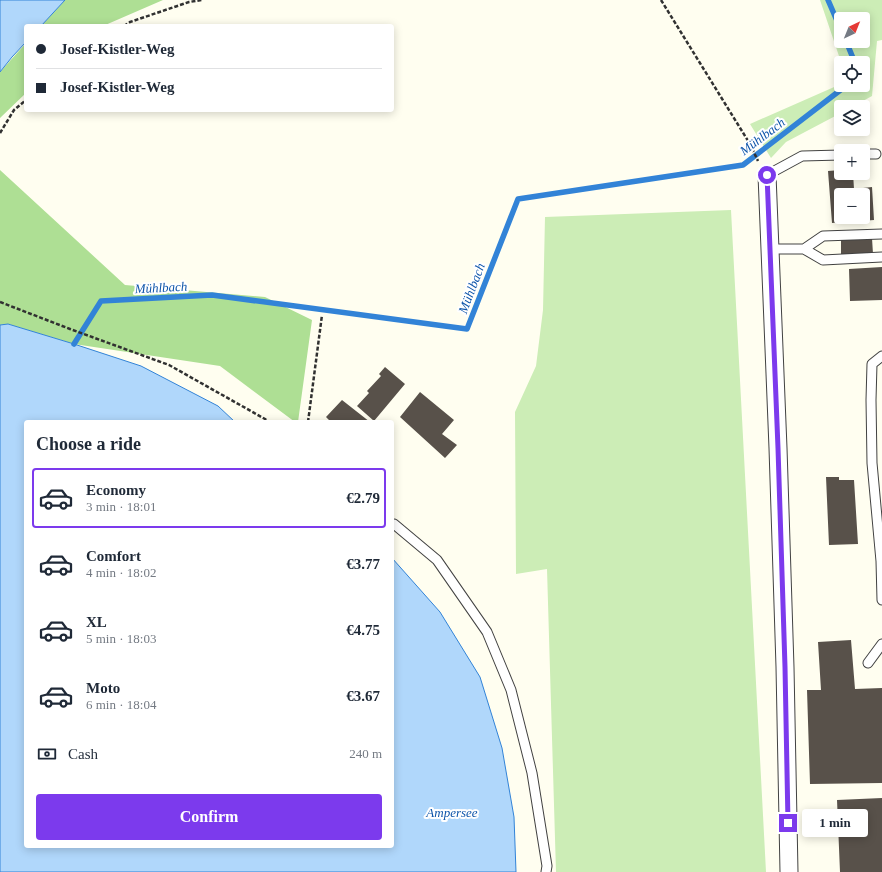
<!DOCTYPE html>
<html lang="en">
<head>
<meta charset="utf-8">
<style>
  :root { --surface:#fff; --page:#f2f2f3; --text:#1f2937; --muted:#747a83; --line:#e0e1e3; --accent:#7c3aed }
  body { margin:0; font-family:Georgia,serif; background:var(--page); color:var(--text); height:100vh; display:flex; flex-direction:column; font-size:15px; white-space:nowrap }
  * { box-sizing:border-box; margin:0 }
  p { font-size:13px; color:var(--muted) }
  .icon { flex:none; width:22px; height:22px; fill:none; stroke:currentColor; stroke-width:2; stroke-linecap:round; stroke-linejoin:round }
  .map { position:relative; flex:1; overflow:hidden }
  .details { position:absolute; left:24px; top:420px; width:370px; height:428px; display:flex; flex-direction:column; background:var(--surface); border-radius:4px; box-shadow:0 2px 10px #0003 }
  .details>* { flex:none }
  .banner { position:absolute; left:24px; top:24px; width:370px; height:88px; border-radius:4px; box-shadow:0 2px 10px #0003; display:grid; align-content:center; height:88px; padding:0 12px; background:var(--surface) }
  .needle { width:26px; rotate:43deg }
  .tools { position:absolute; left:834px; top:12px; display:grid; gap:8px }
  .tools a { display:grid; place-items:center; width:36px; height:36px; border-radius:4px; background:var(--surface); box-shadow:0 2px 10px #0003; font-size:20px }
  .end { position:absolute; width:18px; height:18px; margin:-9px; border:5px solid #7c3aed; background:#fff; box-shadow:0 0 0 2px #fff }
  .from { border-radius:50% }
  .bubble { position:absolute; height:28px; border-radius:4px; background:var(--surface); box-shadow:0 2px 10px #0003; font-size:13px; font-weight:800; line-height:28px; text-align:center }
  .banner b { display:flex; align-items:center; gap:14px; height:38px; font-size:15px }
  .banner b+b { border-top:1px solid var(--line) }
  .banner i { width:10px; height:10px; background:var(--text) }
  ul { padding:0; list-style:none }
  li { display:flex; align-items:center; gap:12px; height:60px; margin:0 8px 6px; padding:0 4px; border:2px solid transparent; border-radius:4px }
  li div { flex:1 }
  li b { display:block; font-size:15px }
  li em { font-style:normal; font-weight:800 }
  li.active { border-color:var(--accent) }
  li>.icon { width:36px; height:36px; stroke-width:1.5 }
  h2 { padding:0 12px; font-size:18px; line-height:48px }
  .pay { display:flex; align-items:center; gap:10px; height:44px; padding:0 12px; font-size:15px }
  .pay p { margin-inline-start:auto }
  .button { display:flex; gap:8px; margin-top:auto; padding:8px 12px }
  .button a { flex:1; height:46px; border-radius:4px; background:var(--accent); color:#fff; font-size:16px; font-weight:800; line-height:46px; text-align:center }
  .map>svg:first-child { display:block }
  .green { fill:#ccedb6; fill-rule:evenodd }
  .forest { fill:#aedf94 }
  .water { fill:#b0d7fb; stroke:#3283d7 }
  .lines { fill:none; stroke-linecap:round; stroke-linejoin:round }
  .stream { stroke:#3283d7; stroke-width:5.5 }
  .building { fill:#58514a; fill-rule:evenodd }
  .service-casing { stroke:#424242; stroke-width:11 }
  .minor-casing { stroke:#424242; stroke-width:19 }
  .path { stroke:#313131; stroke-width:2.5; stroke-dasharray:4 2; stroke-linecap:butt }
  .service { stroke:#fff; stroke-width:9 }
  .minor { stroke:#fff; stroke-width:17 }
  .route { stroke:#7c3aed; stroke-width:5 }
  .labels { text-anchor:middle; stroke-width:4; stroke-linejoin:round; paint-order:stroke }
  .water-label { font-size:13px; font-style:italic; fill:#0e55aa; stroke:#fff }
</style>
</head>
<body>
<div class="map">
<svg width="882" height="872" viewBox="0 0 882 872">
  <rect width="100%" height="100%" fill="#fffef0"/>
  <path class="green" d="M 820,0 L 882,0 L 882,40 L 877,41 L 872,96 L 852,107 L 841,107 L 841,113 L 786,142 L 771,158 L 750,124 L 841,84 L 840,59 ZM 841,19 L 863,19 L 863,41 L 841,41 ZM 841,63 L 863,63 L 863,85 L 841,85 Z
    M 731,210 L 766,872 L 556,872 L 547,569 L 516,574 L 515,412 L 536,366 L 543,310 L 545,217 Z"/>
  <path class="forest" d="M 65,0 L 163,0 L 103,26 L 41,26 Z
    M 26,43 L 26,93 L 0,118 L 0,72 Z
    M 0,170 L 125,285 L 265,297 L 312,320 L 298,422 L 295,422 L 220,366 L 74,344 L 8,324 L 0,325 Z"/>
  <path class="water" d="M 0,0 L 65,0 L 41,26 L 26,26 L 26,42 L 12,57 L 0,72 Z
    M 8,324 L 74,344 L 141,366 L 218,406 L 235,422 L 26,422 L 26,846 L 392,846 L 392,558 L 440,612 L 480,677 L 502,748 L 514,817 L 516,872 L 0,872 L 0,325 Z"/>
  <g class="lines">
    <path class="stream" d="M 828,0 L 841,30
      M 846,41 L 855,63
      M 74,344 L 101,301 L 212,295 L 467,329 L 518,199 L 743,165 L 847,85"/>
  </g>
  <path class="building" d="M 841,170 L 841,173 L 853,173 L 854,189 L 872,187 L 874,220 L 832,223 L 828,171 ZM 841,195 L 863,195 L 863,217 L 841,217 Z
    M 872,238 L 873,254 L 841,255 L 841,239 Z
    M 882,267 L 882,300 L 850,301 L 849,269 Z
    M 385,367 L 405,384 L 374,421 L 357,406 L 369,393 L 367,391 L 381,376 L 379,374 Z
    M 420,392 L 454,420 L 442,434 L 457,445 L 445,458 L 400,417 Z
    M 342,400 L 370,422 L 331,422 L 326,417 Z
    M 826,477 L 839,477 L 839,480 L 854,480 L 858,544 L 829,545 Z
    M 851,640 L 855,689 L 882,688 L 882,783 L 810,784 L 807,690 L 821,690 L 818,642 Z
    M 882,798 L 882,872 L 840,872 L 837,800 Z"/>
  <g class="lines">
    <g class="service-casing">
      <path id="service" d="M 863,154 L 876,154
        M 767,175 L 802,156 L 841,155
        M 769,249 L 804,249 L 823,260 L 882,257
        M 804,249 L 823,236 L 882,234
        M 882,356 L 872,364 L 871,400 L 872,463 L 881,561 L 882,600
        M 394,524 L 437,560 L 487,632 L 511,690 L 532,773 L 547,866 L 546,872
        M 868,663 L 882,644"/>
    </g>
    <g class="minor-casing">
      <path id="minor" d="M 767,175 L 778,448 L 785,667 L 789,872"/>
    </g>
    <path class="path" d="M 661,0 L 750,144 L 758,161
      M 124,26 L 130,22 L 189,2 L 202,0
      M 0,133 L 14,110 L 26,100
      M 0,302 L 70,329 L 169,365 L 265,419 L 269,422
      M 308,422 L 322,315"/>
    <use href="#service" class="service"/>
    <use href="#minor" class="minor"/>
  </g>
  <g class="lines">
    <path class="route" d="M 767,175 L 778,448 L 785,667 L 788,823"/>
  </g>
  <g class="labels">
    <g class="water-label">
      <text transform="translate(762 136) rotate(-37)" y="5">Mühlbach</text>
      <text transform="translate(161 287) rotate(-3)" y="5">Mühlbach</text>
      <text transform="translate(471 288) rotate(-69)" y="5">Mühlbach</text>
      <text x="452" y="817">Ampersee</text>
    </g>
  </g>
</svg>
<div class="tools">
<a><svg class="needle" viewBox="-14 -14 28 28"><path d="M0-13l5 13h-10z" fill="#e53935"/><path d="M0 13l5-13h-10z" fill="#747a83"/></svg></a>
<a><svg class="icon" aria-label="locate" viewBox="0 0 24 24"><circle cx="12" cy="12" r="6"/><path d="M12 2v4M12 18v4M2 12h4M18 12h4"/></svg></a>
<a><svg class="icon" aria-label="layers" viewBox="0 0 24 24"><path d="M12 4l9 5-9 5-9-5zM3 14l9 5 9-5"/></svg></a>
<a>+</a>
<a>−</a>
</div>
<i class="end from" style="left:767px;top:175px"></i>
<i class="end" style="left:788px;top:823px"></i>
<div class="bubble" style="left:802px;top:809px;width:66px">1 min</div>
<div class="banner">
<b><i class="from"></i>Josef-Kistler-Weg</b>
<b><i></i>Josef-Kistler-Weg</b>
</div>
<section class="details">
<h2>Choose a ride</h2>
<ul>
<li class="active"><svg class="icon" aria-label="car" viewBox="0 0 24 24"><path d="M5 17H2v-5l4-1 3-4h7l3 4 3 1v5h-3M9 17h6M6 11h13"/><circle cx="7" cy="17" r="2"/><circle cx="17" cy="17" r="2"/></svg><div><b>Economy</b><p>3 min · 18:01</p></div><em>€2.79</em></li>
<li><svg class="icon" aria-label="car" viewBox="0 0 24 24"><path d="M5 17H2v-5l4-1 3-4h7l3 4 3 1v5h-3M9 17h6M6 11h13"/><circle cx="7" cy="17" r="2"/><circle cx="17" cy="17" r="2"/></svg><div><b>Comfort</b><p>4 min · 18:02</p></div><em>€3.77</em></li>
<li><svg class="icon" aria-label="car" viewBox="0 0 24 24"><path d="M5 17H2v-5l4-1 3-4h7l3 4 3 1v5h-3M9 17h6M6 11h13"/><circle cx="7" cy="17" r="2"/><circle cx="17" cy="17" r="2"/></svg><div><b>XL</b><p>5 min · 18:03</p></div><em>€4.75</em></li>
<li><svg class="icon" aria-label="car" viewBox="0 0 24 24"><path d="M5 17H2v-5l4-1 3-4h7l3 4 3 1v5h-3M9 17h6M6 11h13"/><circle cx="7" cy="17" r="2"/><circle cx="17" cy="17" r="2"/></svg><div><b>Moto</b><p>6 min · 18:04</p></div><em>€3.67</em></li>
</ul>
<div class="pay"><svg class="icon" aria-label="cash" viewBox="0 0 24 24"><path d="M3 7h18v10H3z"/><circle cx="12" cy="12" r="2"/></svg>Cash<p>240 m</p></div>
<div class="button"><a>Confirm</a></div>
</section>
</div>
</body>
</html>
